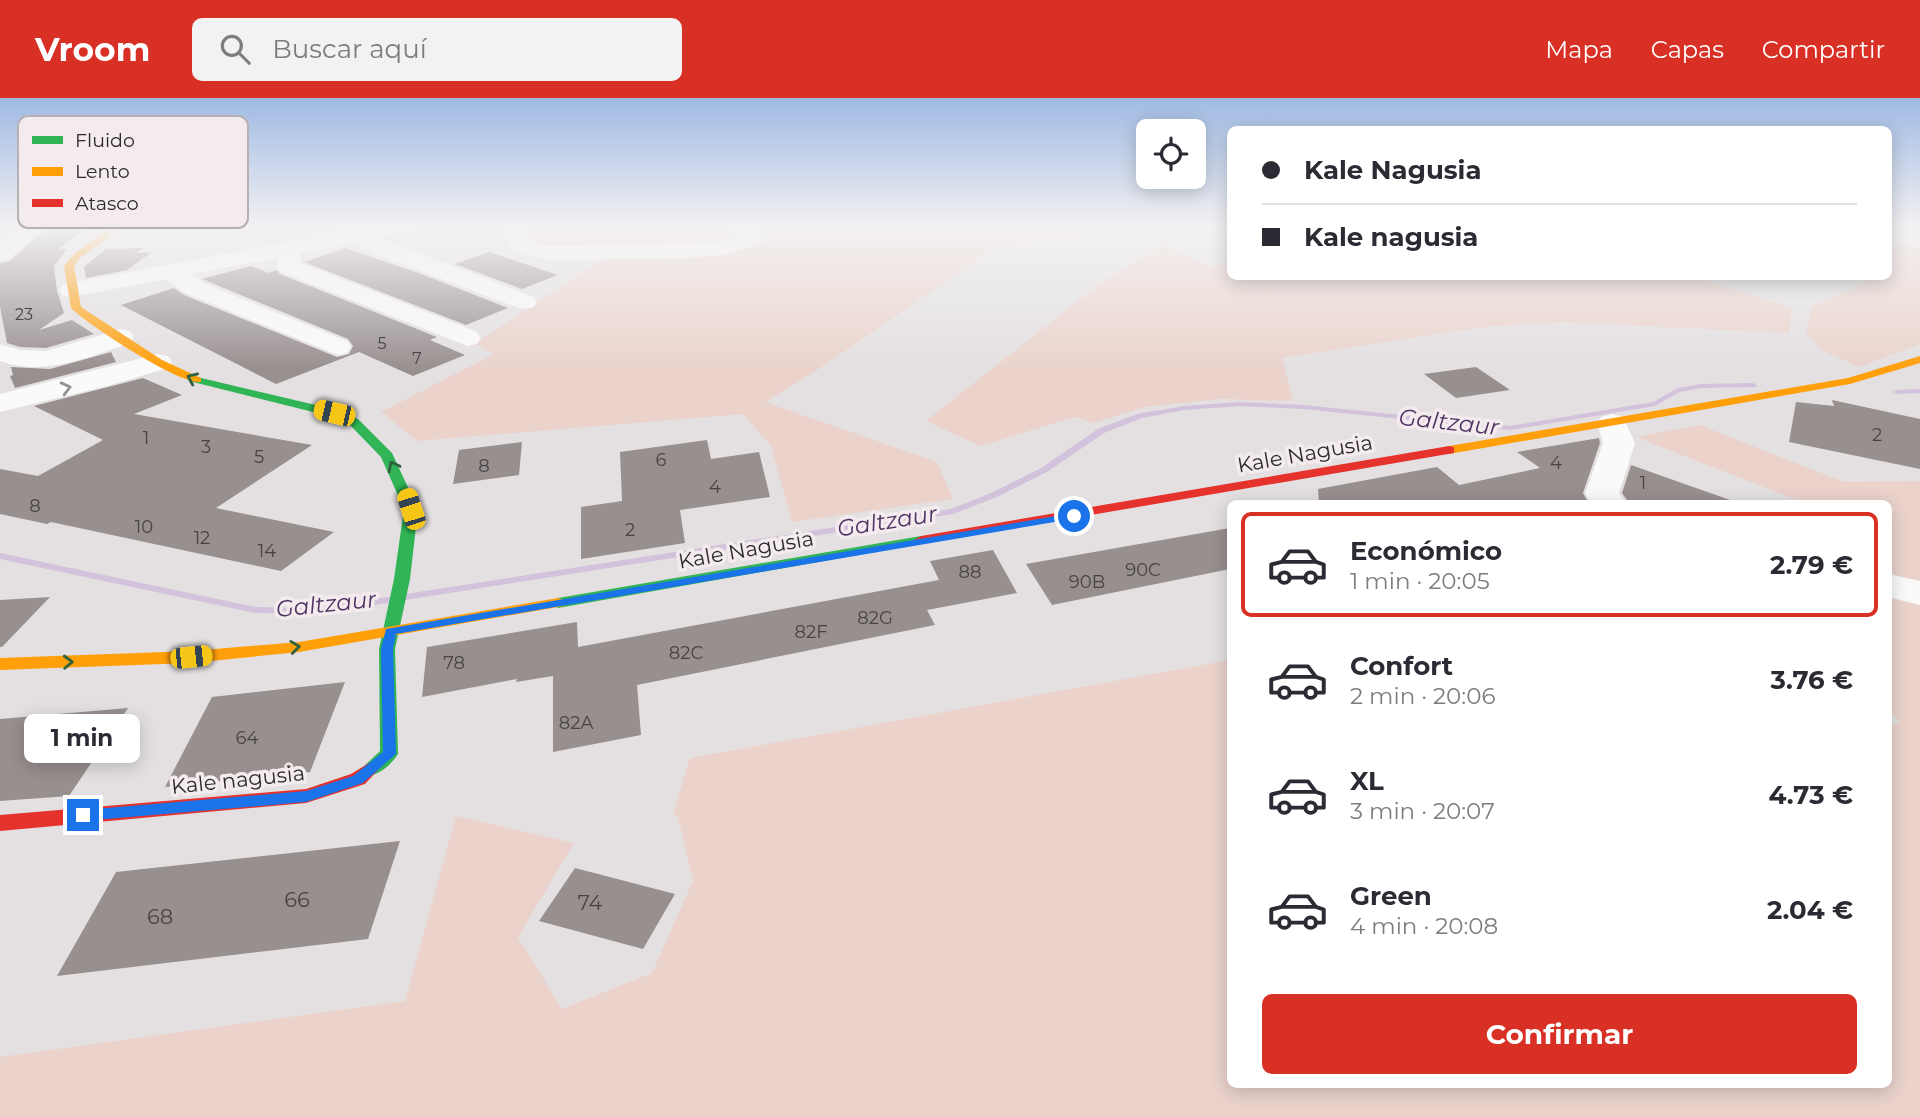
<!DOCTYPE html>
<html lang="es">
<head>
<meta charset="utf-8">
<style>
  :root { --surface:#fff; --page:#f2f2f3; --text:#2b2b33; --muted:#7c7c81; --line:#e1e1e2; --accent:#d93025 }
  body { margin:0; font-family:Montserrat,sans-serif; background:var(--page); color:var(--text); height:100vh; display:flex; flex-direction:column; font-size:26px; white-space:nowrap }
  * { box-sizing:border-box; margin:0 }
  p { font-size:23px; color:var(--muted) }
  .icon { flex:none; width:38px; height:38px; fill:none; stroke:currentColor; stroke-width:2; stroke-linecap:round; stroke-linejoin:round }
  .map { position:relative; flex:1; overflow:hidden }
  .panel { position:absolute; left:1227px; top:402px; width:665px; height:588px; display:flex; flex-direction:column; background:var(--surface); border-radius:10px; box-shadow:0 4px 18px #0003 }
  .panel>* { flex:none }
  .hud { position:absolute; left:1227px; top:28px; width:665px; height:154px; border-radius:10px; box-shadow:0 4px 18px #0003; display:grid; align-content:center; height:154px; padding:0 35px; background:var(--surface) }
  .buttons { position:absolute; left:1136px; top:21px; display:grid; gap:14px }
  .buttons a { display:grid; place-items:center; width:70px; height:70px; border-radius:10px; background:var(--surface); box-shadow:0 4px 18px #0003; font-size:35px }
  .end { position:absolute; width:32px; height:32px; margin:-16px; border:9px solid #1a73e8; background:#fff; box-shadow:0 0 0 4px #fff }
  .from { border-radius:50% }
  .bubble { position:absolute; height:49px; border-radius:10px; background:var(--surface); box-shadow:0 4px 18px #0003; font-size:23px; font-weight:700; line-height:49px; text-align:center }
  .car { position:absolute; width:21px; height:42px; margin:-21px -10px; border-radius:9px; box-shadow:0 0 5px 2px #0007; background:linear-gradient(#f5c518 24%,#345 0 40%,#f5c518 0 76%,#345 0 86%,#f5c518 0) }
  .hud b { display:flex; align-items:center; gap:24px; height:66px; font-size:26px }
  .hud b+b { border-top:2px solid var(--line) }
  .hud i { width:18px; height:18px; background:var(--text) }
  ul { padding:12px 0 0; list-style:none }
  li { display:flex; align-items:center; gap:21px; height:105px; margin:0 14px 10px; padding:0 21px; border:4px solid transparent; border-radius:10px }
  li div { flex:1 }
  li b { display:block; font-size:26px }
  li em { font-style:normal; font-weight:700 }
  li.selected { border-color:var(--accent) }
  li>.icon { width:63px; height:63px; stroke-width:1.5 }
  .primary-button { display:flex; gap:14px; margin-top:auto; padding:14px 35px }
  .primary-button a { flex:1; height:80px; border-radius:10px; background:var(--accent); color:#fff; font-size:28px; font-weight:700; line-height:80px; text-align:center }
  header { display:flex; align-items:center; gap:42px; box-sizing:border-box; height:98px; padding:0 35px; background:var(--accent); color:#fff }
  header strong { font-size:33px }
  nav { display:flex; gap:38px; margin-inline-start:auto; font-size:24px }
  .search { width:490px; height:63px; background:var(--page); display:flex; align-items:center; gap:18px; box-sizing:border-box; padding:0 24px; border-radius:10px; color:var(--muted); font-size:26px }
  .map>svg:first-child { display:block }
  .green { fill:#ebd3cc }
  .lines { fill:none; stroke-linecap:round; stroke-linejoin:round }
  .stream { fill:#d2c2db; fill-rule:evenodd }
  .building { fill:#988f8f }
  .street { fill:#fbfafa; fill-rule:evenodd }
  .fast { fill:#30b455; fill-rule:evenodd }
  .slow { fill:#ff9f0a; fill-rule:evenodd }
  .jam { fill:#e5322d; fill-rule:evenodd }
  .oneway { stroke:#2f623c }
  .oneway2 { stroke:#949293 }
  .route { fill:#1a73e8 }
  .labels { text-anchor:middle; stroke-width:7; stroke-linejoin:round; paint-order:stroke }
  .far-number-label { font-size:16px; fill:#484445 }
  .number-label { font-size:18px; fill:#484445 }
  .street-label { font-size:21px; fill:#2e2b2c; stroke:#f3ebee }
  .near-number-label { font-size:21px; fill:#484445 }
  .water-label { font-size:23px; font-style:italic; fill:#503363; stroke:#f3ebee }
  .key { fill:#f3ebee; stroke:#b8b1b4; stroke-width:2 }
  .key-label { font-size:19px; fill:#2e2b2c }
</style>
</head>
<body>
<header>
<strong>Vroom</strong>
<div class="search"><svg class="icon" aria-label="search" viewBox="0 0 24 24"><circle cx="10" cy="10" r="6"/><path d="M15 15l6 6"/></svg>Buscar aquí</div>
<nav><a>Mapa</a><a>Capas</a><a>Compartir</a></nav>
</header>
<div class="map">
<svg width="1920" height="1019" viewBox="0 0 1920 1019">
  <rect width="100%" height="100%" fill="#e4e0e1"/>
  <path class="green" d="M 529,129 L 710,129 L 729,145 L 556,151 L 532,141 Z
    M 820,129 L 1119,129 L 1104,136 L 1001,146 L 814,274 L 765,304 L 937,364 L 953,401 L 792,424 L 771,348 L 743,316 L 417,343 L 381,314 L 494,256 L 474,246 L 610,156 L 739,151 L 774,139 Z
    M 1900,145 L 1920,150 L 1920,246 L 1859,269 L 1823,253 L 1806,235 L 1812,208 L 1854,191 L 1871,179 L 1888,178 L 1888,156 Z
    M 1162,147 L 1211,169 L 1230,164 L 1230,178 L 1694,179 L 1792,210 L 1789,235 L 1562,224 L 1483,229 L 1282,260 L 1293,303 L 1220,301 L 1143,309 L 1094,325 L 1075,319 L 980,348 L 926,323 L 1095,189 Z
    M 1700,327 L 1844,384 L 1920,383 L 1920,486 L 1888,474 L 1888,406 L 1807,406 L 1636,339 Z
    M 1888,489 L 1920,500 L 1920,1019 L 0,1019 L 0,959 L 405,903 L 456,718 L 574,745 L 518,839 L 562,911 L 652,875 L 693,783 L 678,719 L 673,716 L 690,660 L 1230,562 L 1230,987 L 1888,987 L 1888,629 L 1900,624 L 1888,611 Z"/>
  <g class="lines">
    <path class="stream" d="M 1753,285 L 1757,287 L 1756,289 L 1701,290 L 1680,294 L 1655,308 L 1510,332 L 1303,311 L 1239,308 L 1184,312 L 1142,320 L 1104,335 L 1047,374 L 997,399 L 953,416 L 405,502 L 400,499 L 405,496 L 951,411 L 991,395 L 1041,370 L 1098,331 L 1137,316 L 1184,308 L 1239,304 L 1303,307 L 1510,328 L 1653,304 L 1678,290 L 1701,286 Z
      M 1920,291 L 1920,295 L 1897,296 L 1893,294 L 1897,292 Z
      M 0,455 L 255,509 L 306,510 L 389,499 L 394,502 L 389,505 L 306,516 L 255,515 L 0,461 Z"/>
  </g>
  <path class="building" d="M 48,129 L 89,129 L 58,151 L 67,151 L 54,168 L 57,193 L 64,215 L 39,232 L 72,222 L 94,236 L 46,250 L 20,249 L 7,245 L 0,209 L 0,165 L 10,163 Z
    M 143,150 L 136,155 L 152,154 L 127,172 L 86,180 L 84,169 L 106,151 Z
    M 346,150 L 424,177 L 508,210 L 466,227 L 304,164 Z
    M 489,154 L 558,177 L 522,191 L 455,166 Z
    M 251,168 L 269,175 L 276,172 L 280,176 L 437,239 L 430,242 L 465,257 L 413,278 L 359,254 L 276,286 L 121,207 L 174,190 L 184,197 L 337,259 L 349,256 L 353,248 L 348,241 L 202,181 Z
    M 111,254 L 116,264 L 15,290 L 10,278 L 13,277 L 11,269 L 50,271 Z
    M 1476,269 L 1510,292 L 1456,300 L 1424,276 Z
    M 143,280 L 182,297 L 134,316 L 312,347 L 216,410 L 334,434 L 281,473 L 51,424 L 47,426 L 0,416 L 0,371 L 38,378 L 103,342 L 34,308 Z
    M 1832,302 L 1920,321 L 1920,371 L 1789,344 L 1796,304 L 1834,308 Z
    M 1599,340 L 1600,345 L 1583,395 L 1589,406 L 1319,406 L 1318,391 L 1437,369 L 1459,387 L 1540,370 L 1517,354 Z
    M 707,342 L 711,361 L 759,354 L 770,399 L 680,412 L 685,445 L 581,461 L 581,409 L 622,403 L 620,354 Z
    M 522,344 L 519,377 L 453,386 L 459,352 Z
    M 1631,367 L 1730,402 L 1730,406 L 1630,406 L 1622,395 Z
    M 1230,430 L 1230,471 L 1052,507 L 1026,466 Z
    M 993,452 L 1017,495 L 927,512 L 935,527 L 637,587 L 641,637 L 553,654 L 553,578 L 516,584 L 517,581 L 422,599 L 427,549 L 577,524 L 578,549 L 939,482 L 930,463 Z
    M 50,499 L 2,549 L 0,549 L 0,502 Z
    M 345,584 L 310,674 L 165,689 L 212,599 Z
    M 128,610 L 69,698 L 0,703 L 0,621 Z
    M 400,743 L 368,841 L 57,878 L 116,774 Z
    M 575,770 L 675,796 L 643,851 L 539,823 Z"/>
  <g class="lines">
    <path class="street" d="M 22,129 L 46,129 L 8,161 L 0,163 L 0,145 Z
      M 366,129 L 413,129 L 411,134 L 380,140 L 534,199 L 537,204 L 534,209 L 525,211 L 516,209 L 374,155 L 356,145 L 300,155 L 301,165 L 477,234 L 481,240 L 477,246 L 468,248 L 281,174 L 277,169 L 278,160 L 191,176 L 203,185 L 347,243 L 351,249 L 347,255 L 338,257 L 185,195 L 166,181 L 71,199 L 62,197 L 59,192 L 62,187 L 71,185 Z
      M 503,129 L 525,129 L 528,142 L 549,148 L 721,143 L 737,138 L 728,129 L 753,129 L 765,140 L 762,145 L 723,157 L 686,160 L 548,162 L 510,151 Z
      M 121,231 L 130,233 L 134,239 L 130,245 C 89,259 44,279 0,263 L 0,246 L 20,252 L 46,253 Z
      M 158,256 L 168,258 L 172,264 L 168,270 L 107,288 L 0,314 L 0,296 Z
      M 1612,316 L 1623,319 L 1635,345 L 1619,395 L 1627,406 L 1592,406 L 1585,396 L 1603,345 L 1597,325 L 1601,319 Z
      M 1888,476 L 1920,483 L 1920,507 L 1888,499 Z"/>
    <path class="fast" d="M 197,279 L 337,312 L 358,321 L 392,355 L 418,411 L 410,481 L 395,551 L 398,656 C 391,667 376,681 362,677 L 360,672 L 380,653 L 379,551 L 394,481 L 404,411 L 381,359 L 350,327 L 329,318 L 193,284 L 191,282 Z
      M 921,438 L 928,442 L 926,445 L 558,510 L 550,505 L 558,500 Z"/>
    <path class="slow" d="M 112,129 L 122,129 L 80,160 L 74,168 L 81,209 L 162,262 L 201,280 L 201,284 C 180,287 88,227 71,210 L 64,168 L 74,156 Z
      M 1920,258 L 1920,265 L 1850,286 L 1449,356 L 1443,352 L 1449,348 L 1848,280 Z
      M 558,500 L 564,502 L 566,505 L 564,508 L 299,554 L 191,565 L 0,572 L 0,560 L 191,553 L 299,544 Z"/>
    <path class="jam" d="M 1449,348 L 1454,349 L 1454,355 L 921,446 L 914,442 L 921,438 Z
      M 369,665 L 376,667 L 378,672 L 365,686 L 306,705 L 0,733 L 0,717 L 306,691 L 351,676 Z"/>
  </g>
  <defs><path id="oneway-chevron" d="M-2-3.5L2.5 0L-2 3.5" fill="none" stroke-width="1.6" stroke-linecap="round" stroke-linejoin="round" transform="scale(1.75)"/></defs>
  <g class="oneway">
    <use href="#oneway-chevron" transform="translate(192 280) rotate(-156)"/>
    <use href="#oneway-chevron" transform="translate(393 368) rotate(-117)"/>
    <use href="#oneway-chevron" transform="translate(295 549) rotate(-7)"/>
    <use href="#oneway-chevron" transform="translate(68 564) rotate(-2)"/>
  </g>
  <use class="oneway2" href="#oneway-chevron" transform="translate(66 290) rotate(-14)"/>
  <linearGradient id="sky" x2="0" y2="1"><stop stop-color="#9fbae3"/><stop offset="0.47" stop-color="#f3f1f2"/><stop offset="1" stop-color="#f3f1f2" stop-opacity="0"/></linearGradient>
  <rect width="1920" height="272" fill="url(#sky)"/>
  <path class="route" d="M 1074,415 L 1078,415 L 1078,420 L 396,536 L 393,551 L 396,656 L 363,685 L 306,704 L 83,723 L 76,717 L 83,712 L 306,693 L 353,678 L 383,654 L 381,551 L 386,531 Z"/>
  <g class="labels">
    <g class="far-number-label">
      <text x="24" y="222">23</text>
      <text x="382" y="251">5</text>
      <text x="417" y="266">7</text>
    </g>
    <g class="number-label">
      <text x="1877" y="343">2</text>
      <text x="146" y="346">1</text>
      <text x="206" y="355">3</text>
      <text x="259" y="365">5</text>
      <text x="661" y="368">6</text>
      <text x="1556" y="371">4</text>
      <text x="484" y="374">8</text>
      <text x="1643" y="391">1</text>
      <text x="715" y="395">4</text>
      <text x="35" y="414">8</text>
      <text x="144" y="435">10</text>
      <text x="630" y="438">2</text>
      <text x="202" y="446">12</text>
      <text x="267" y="459">14</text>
      <text x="1143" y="478">90C</text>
      <text x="970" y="480">88</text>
      <text x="1087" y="490">90B</text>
      <text x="875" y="526">82G</text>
      <text x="811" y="540">82F</text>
      <text x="686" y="561">82C</text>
      <text x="454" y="571">78</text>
      <text x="576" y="631">82A</text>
      <text x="247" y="646">64</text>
    </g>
    <g class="street-label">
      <text transform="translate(1305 356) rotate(-10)" y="7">Kale Nagusia</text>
      <text transform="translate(746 452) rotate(-10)" y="7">Kale Nagusia</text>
      <text transform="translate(238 682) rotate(-6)" y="7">Kale nagusia</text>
    </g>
    <g class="near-number-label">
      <text x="297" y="809">66</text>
      <text x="590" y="812">74</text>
      <text x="160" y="826">68</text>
    </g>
    <g class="water-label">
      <text transform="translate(1449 324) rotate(6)" y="8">Galtzaur</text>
      <text transform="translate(887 423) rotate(-9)" y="8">Galtzaur</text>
      <text transform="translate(326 506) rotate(-6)" y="8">Galtzaur</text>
    </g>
  </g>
  <rect x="18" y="18" width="230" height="112" rx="10" class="key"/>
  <rect x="32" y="38" width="31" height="8" fill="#30b455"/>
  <rect x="32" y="69" width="31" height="9" fill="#ff9f0a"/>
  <rect x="32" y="101" width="31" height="8" fill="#e5322d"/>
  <g class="key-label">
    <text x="75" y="49">Fluido</text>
    <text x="75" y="80">Lento</text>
    <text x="75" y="112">Atasco</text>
  </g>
</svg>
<div class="buttons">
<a><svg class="icon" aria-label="locate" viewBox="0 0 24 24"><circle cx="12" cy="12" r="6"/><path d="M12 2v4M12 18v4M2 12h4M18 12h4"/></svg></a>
</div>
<i class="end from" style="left:1074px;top:418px"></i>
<i class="end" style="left:83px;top:717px"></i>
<div class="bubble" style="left:24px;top:616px;width:116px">1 min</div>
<i class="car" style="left:334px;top:315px;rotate:283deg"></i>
<i class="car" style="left:411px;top:411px;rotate:342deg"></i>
<i class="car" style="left:191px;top:559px;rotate:84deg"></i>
<div class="hud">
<b><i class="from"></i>Kale Nagusia</b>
<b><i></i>Kale nagusia</b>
</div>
<section class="panel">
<ul>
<li class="selected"><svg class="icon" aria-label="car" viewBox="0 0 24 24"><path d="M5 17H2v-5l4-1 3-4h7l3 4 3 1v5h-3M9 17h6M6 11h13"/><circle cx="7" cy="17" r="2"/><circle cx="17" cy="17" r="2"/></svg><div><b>Económico</b><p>1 min · 20:05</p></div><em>2.79 €</em></li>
<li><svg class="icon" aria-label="car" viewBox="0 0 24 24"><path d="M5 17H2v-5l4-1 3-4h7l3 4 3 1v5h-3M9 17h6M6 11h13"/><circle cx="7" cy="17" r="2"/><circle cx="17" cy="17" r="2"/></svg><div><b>Confort</b><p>2 min · 20:06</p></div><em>3.76 €</em></li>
<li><svg class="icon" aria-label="car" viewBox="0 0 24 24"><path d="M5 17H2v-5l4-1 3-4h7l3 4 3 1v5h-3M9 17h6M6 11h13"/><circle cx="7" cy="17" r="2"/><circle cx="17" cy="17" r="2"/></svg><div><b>XL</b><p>3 min · 20:07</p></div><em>4.73 €</em></li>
<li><svg class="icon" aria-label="car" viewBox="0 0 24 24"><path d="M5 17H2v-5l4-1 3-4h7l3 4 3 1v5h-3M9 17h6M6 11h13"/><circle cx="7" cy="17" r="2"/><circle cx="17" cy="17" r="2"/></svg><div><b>Green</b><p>4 min · 20:08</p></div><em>2.04 €</em></li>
</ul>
<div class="primary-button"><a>Confirmar</a></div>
</section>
</div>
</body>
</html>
